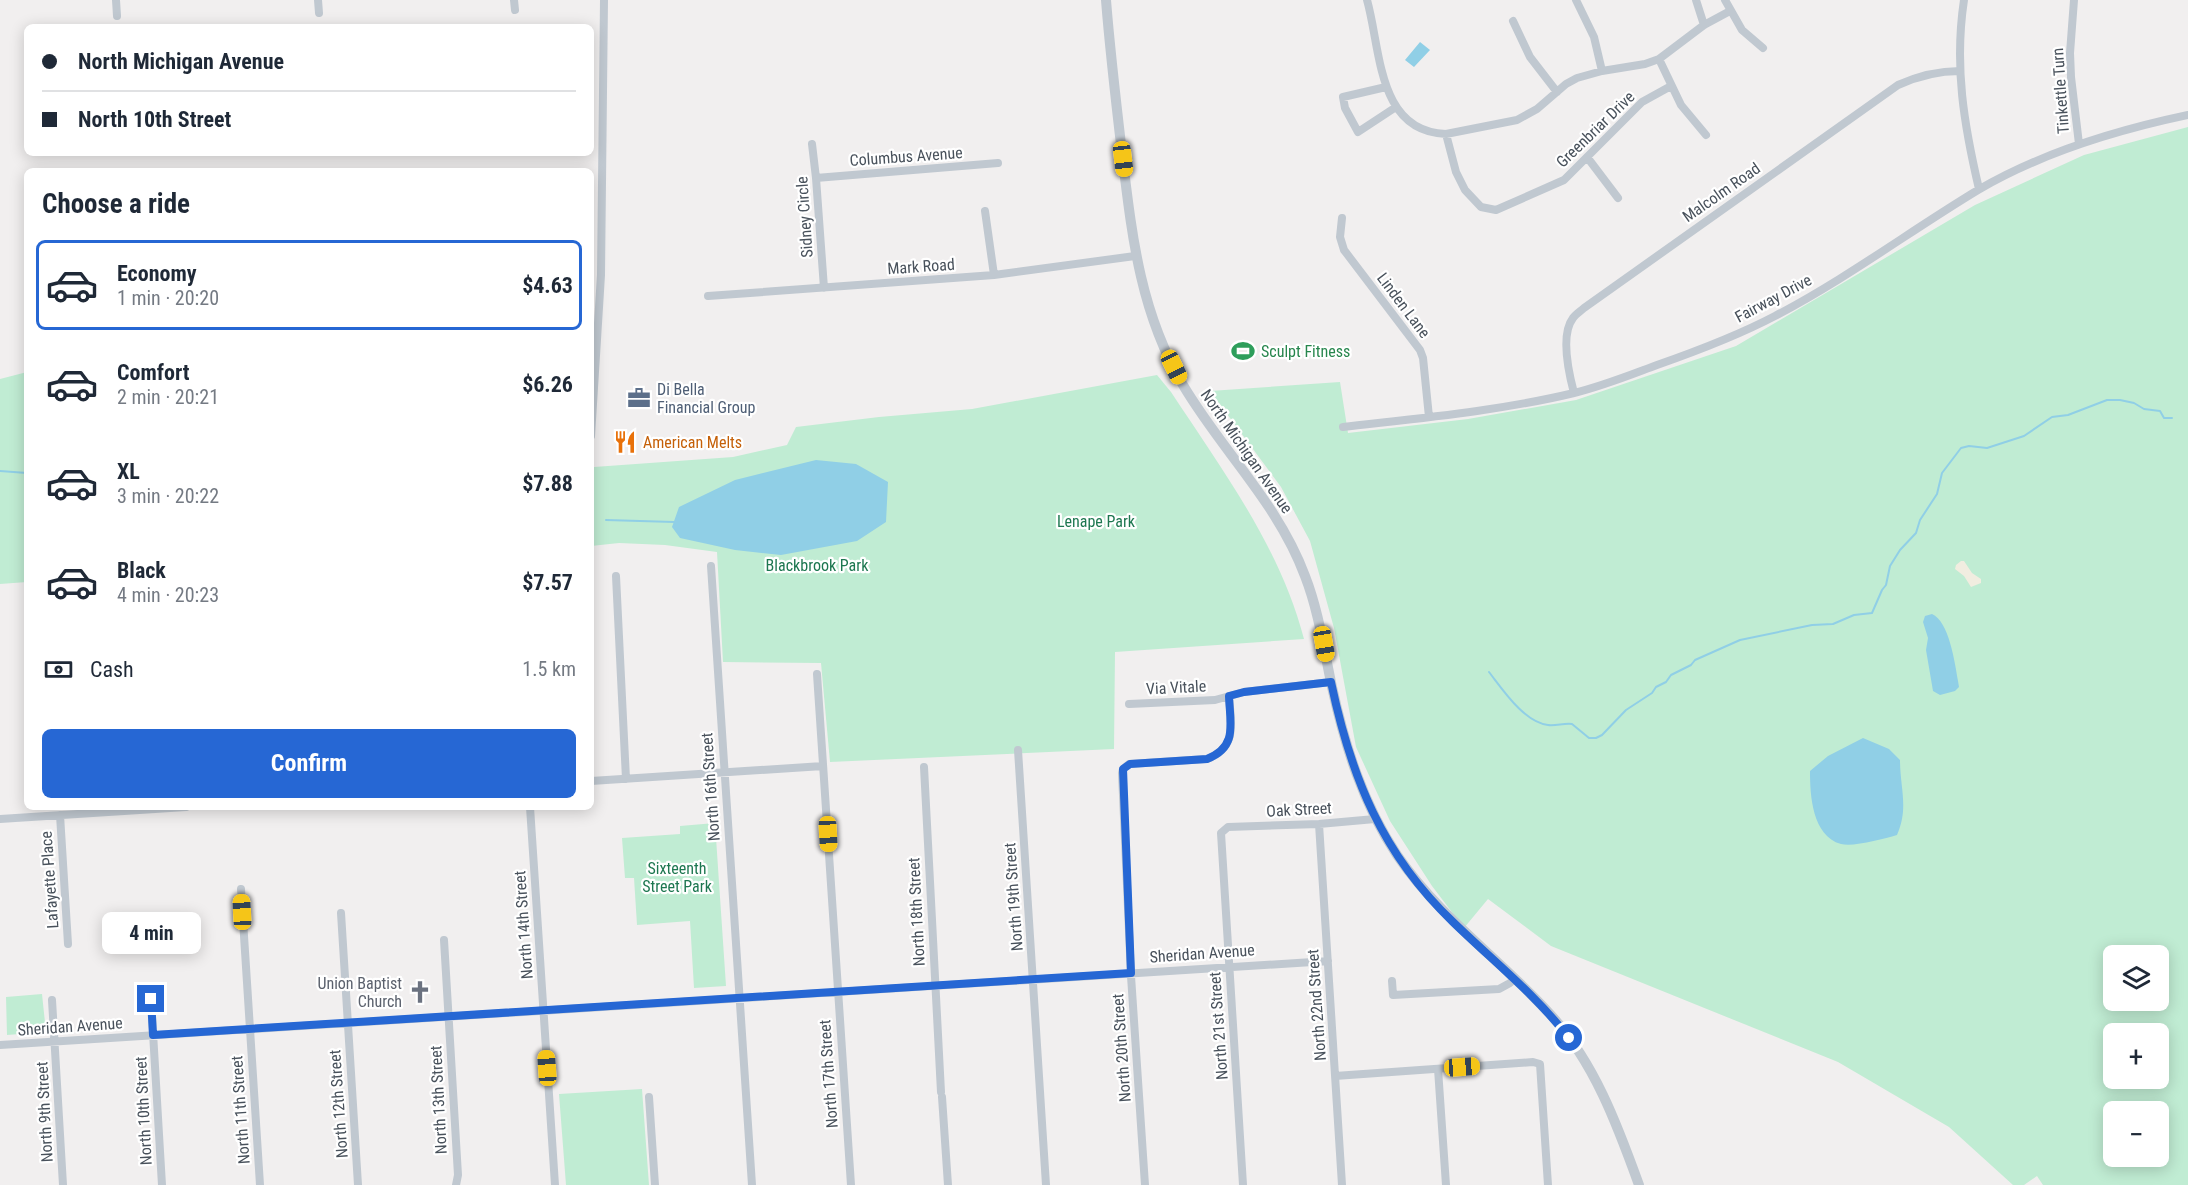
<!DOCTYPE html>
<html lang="en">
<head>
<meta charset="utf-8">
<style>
  :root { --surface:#fff; --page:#f6f6f7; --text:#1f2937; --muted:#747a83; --line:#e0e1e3; --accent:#2667d4 }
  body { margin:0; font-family:"Roboto Condensed",sans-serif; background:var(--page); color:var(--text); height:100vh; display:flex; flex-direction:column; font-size:22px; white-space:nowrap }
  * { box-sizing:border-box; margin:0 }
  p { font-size:20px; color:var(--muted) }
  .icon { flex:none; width:33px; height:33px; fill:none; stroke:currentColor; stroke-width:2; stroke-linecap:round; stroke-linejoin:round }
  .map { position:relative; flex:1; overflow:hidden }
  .sheet { position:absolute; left:24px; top:168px; width:570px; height:642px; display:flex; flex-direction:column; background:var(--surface); border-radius:9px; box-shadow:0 3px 15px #0003 }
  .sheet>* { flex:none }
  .hud { position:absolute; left:24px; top:24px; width:570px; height:132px; border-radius:9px; box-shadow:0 3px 15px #0003; display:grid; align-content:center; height:132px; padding:0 18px; background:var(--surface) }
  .controls { position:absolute; left:2103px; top:945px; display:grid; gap:12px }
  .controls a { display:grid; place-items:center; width:66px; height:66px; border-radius:9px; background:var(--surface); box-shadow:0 3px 15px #0003; font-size:30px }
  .end { position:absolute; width:27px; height:27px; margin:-14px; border:8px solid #2667d4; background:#fff; box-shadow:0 0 0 3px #fff }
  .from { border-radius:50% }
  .bubble { position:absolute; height:42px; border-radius:9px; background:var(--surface); box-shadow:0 3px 15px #0003; font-size:20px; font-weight:700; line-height:42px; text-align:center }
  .car { position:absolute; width:18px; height:36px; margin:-18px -9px; border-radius:8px; box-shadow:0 0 4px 2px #0007; background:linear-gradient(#f5c518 24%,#345 0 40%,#f5c518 0 76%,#345 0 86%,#f5c518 0) }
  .hud b { display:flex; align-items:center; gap:21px; height:57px; font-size:22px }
  .hud b+b { border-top:2px solid var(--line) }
  .hud i { width:15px; height:15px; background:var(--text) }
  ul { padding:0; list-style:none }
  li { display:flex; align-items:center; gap:18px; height:90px; margin:0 12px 9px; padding:0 6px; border:3px solid transparent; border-radius:9px }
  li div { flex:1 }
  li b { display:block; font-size:22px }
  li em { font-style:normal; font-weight:700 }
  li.active { border-color:var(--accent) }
  li>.icon { width:54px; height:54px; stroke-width:1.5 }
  h2 { padding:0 18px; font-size:27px; line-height:72px }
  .pay { display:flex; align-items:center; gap:15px; height:66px; padding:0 18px; font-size:22px }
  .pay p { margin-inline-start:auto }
  .action { display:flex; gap:12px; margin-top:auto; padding:12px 18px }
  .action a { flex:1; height:69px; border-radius:9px; background:var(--accent); color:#fff; font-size:24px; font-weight:700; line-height:69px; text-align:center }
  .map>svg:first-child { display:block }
  .green { fill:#c0ecd3; fill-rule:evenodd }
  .sand { fill:#f1ede0 }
  .water { fill:#90cfe6 }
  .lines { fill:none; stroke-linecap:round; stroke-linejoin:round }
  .stream { stroke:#90cfe6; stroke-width:2 }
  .minor { stroke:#c0c8d0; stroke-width:8 }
  .tertiary { stroke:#c0c8d0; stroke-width:10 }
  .route { stroke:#2667d4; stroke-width:8 }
  .labels { text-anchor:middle; stroke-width:4.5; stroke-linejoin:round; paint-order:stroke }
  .street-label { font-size:16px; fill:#48515b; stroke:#fff }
  .leisure-label { font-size:16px; fill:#27864d; stroke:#fff; text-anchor:start }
  .service-label { font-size:16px; fill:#4e5e75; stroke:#fff; text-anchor:start }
  .food-label { font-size:16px; fill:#c56008; stroke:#fff; text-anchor:start }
  .park-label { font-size:16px; fill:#1d7750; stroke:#fff }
  .worship-label { font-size:16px; fill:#5b616d; stroke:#fff; text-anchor:end }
</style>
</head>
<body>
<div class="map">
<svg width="2188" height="1185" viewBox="0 0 2188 1185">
  <rect width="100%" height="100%" fill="#f1efef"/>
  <path class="green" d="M 2188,127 L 2188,1185 L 2043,1185 L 2037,1176 L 2024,1185 L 2013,1185 L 1949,1127 L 1838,1062 L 1551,946 L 1488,899 L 1464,928 L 1432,886 L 1390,821 L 1356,747 L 1334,628 L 1310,541 L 1281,487 L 1210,391 L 1340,382 L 1348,433 L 1468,419 L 1576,400 L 1736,346 L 1975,205 L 2084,155 ZM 2114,956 L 2158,956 L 2158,1000 L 2114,1000 ZM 2114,1034 L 2158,1034 L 2158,1078 L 2114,1078 ZM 2114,1112 L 2158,1112 L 2158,1156 L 2114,1156 Z
    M 27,372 L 27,582 L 0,584 L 0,379 Z
    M 1157,375 L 1171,392 C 1223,471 1280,547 1304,639 L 1115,652 L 1114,749 L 830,762 L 821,663 L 723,662 L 717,552 L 665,545 L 619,543 L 591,546 L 591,463 L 594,467 L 733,457 L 787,445 L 796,427 L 879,417 L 972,409 Z
    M 715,823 L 726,986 L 694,988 L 690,921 L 637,925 L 634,878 L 625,878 L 622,838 L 680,834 L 680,826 Z
    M 42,994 L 46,1032 L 7,1035 L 6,997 Z
    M 642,1089 L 649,1185 L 566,1185 L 559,1094 Z"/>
  <path class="sand" d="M 1961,561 L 1964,561 L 1972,573 L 1981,579 L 1981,583 L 1971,587 L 1964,576 L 1955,569 L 1956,565 Z"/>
  <path class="water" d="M 1420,42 L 1430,50 L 1414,67 L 1405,60 Z
    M 816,460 L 856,464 L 888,482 L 886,522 L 857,541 L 781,555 L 735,550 L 680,538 L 672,527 L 679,507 L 735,480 Z
    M 1932,614 C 1949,621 1955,663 1958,681 L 1959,687 L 1955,691 L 1940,695 L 1933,691 L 1926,650 L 1928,638 L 1923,622 L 1925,616 Z
    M 1863,738 L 1889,749 L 1900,760 C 1900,788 1909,808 1897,835 C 1883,839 1854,847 1841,844 C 1812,836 1810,795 1810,771 L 1828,756 Z"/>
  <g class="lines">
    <path class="stream" d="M 0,471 L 27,473
      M 606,520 L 674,522
      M 1489,672 C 1503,690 1524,722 1548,725 C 1556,726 1564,723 1572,724 L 1589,738 L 1596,738 L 1602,735 L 1626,710 L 1652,693 L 1656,687 L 1666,682 L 1671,675 L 1691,665 L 1695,660 L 1740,640 L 1812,625 L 1833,624 L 1854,615 L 1872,613 L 1882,590 L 1886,585 L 1890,566 L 1900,550 L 1916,533 L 1920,520 L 1937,494 L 1942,473 L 1961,448 L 1969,446 L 1987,448 L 2024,436 L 2052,417 L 2068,415 L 2107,400 L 2120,400 L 2134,403 L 2144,409 L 2160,411 L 2164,418 L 2172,418"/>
    <path class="minor" d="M 116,0 L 117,16
      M 318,0 L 319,13
      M 514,0 L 515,10
      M 1367,0 C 1381,49 1377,132 1446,134 L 1517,120 L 1537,109 L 1566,84 L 1577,78 L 1602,71 L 1645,64 L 1659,59 L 1704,25 L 1730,11
      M 1576,0 L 1594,37 L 1602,71
      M 1696,0 L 1704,25
      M 1725,0 L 1742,30 L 1763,48
      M 1964,0 C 1954,66 1964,125 1979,189
      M 2074,0 L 2070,53 L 2071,77 L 2079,144
      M 1513,21 L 1530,57 L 1557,92
      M 1659,59 L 1681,105 L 1706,135
      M 1386,87 L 1343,97 L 1345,108 L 1358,132 L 1396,107
      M 1446,134 L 1456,172 L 1465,190 L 1481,207 L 1496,210 L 1564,180 L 1642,102 L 1671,86
      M 812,144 L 816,178 L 824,288
      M 1587,157 L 1618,198
      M 816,178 L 998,163
      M 985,211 L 994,275
      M 1342,218 L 1340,237 L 1344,250 L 1420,350 L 1423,358 L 1429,417
      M 708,296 L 994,275 L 1135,256
      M 1574,393 C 1569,374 1560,335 1573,318 C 1576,314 1581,311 1584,308 L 1898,85 C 1918,76 1938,71 1960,71
      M 1343,427 C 1421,418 1499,411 1574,393 C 1603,386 1630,375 1657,365 C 1697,351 1737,336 1775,316 C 1846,279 1910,231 1978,190 C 2041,153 2117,130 2188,115
      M 591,436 L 601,275 L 604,0
      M 711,566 L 752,1185
      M 616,576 L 626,779
      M 817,674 L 851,1185
      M 1129,704 L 1215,700 L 1244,692 L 1331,682
      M 1018,750 L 1046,1185
      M 924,767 L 941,1092
      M 591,781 L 823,766
      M 530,807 L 555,1185
      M 60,815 L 68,944
      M 0,819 L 186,807
      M 1319,824 L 1342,1185
      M 241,889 L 260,1185
      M 341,913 L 358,1185
      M 444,940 L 458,1175 L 456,1185
      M 1392,981 L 1393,995 L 1499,989 L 1510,983 L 1514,979
      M 151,999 L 162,1185
      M 52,1000 L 63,1185
      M 0,1045 L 1328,961
      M 1438,1069 L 1446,1185
      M 1335,1076 L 1533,1062 L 1540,1064 L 1548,1185
      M 649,1097 L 655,1185
      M 942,1097 L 948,1185
      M 1145,1185 L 1131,976 L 1122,773 L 1123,769 L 1129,764 L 1207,759 C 1238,747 1231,723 1229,696
      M 1243,1185 L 1221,833 L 1228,827 L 1319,824 L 1375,819"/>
    <path class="tertiary" d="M 1106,0 C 1110,51 1116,102 1122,153 C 1132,236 1140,312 1183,385 C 1222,451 1278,503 1305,576 C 1319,612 1324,650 1332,687 C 1345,746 1363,804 1397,855 C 1439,917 1500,959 1550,1014 C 1594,1062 1617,1124 1639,1185"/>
  </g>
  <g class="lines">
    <path class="route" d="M 151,999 L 153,1035 L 1131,973 L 1123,769 L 1130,764 L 1207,759 C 1238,747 1230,724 1229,696 L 1244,692 L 1331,682 C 1351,777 1382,854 1453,922 C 1492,960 1535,994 1569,1038"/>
  </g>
  <defs>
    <g id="stadium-bare" transform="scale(1.8)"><path d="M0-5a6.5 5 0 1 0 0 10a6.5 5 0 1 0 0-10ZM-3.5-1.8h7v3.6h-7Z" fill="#2e9e5b" stroke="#fff" stroke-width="2.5" paint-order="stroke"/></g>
    <g id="office-bare" transform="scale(1.8)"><path d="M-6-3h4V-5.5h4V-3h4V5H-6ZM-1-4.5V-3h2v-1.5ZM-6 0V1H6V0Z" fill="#5c6f8a" stroke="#fff" stroke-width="2.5" paint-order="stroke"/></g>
    <g id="restaurant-bare" transform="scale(1.8)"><path d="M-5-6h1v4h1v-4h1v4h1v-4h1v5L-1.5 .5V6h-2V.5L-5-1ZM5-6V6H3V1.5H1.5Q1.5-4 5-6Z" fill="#e8710a" stroke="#fff" stroke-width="2.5" paint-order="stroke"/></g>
    <g id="church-bare" transform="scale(1.8)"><path d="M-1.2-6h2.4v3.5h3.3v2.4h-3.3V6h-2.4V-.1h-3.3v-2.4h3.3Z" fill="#6b7280" stroke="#fff" stroke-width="2.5" paint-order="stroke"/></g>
  </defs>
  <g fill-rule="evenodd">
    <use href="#stadium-bare" x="1243" y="351"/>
    <use href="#office-bare" x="639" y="398"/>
    <use href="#restaurant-bare" x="625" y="442"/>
    <use href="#church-bare" x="420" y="992"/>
  </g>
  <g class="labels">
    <g class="street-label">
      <text transform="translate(2060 91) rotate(-94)" y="6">Tinkettle Turn</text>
      <text transform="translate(1595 129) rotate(-44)" y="6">Greenbriar Drive</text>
      <text transform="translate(906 156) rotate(-4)" y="6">Columbus Avenue</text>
      <text transform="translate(1721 192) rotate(-35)" y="6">Malcolm Road</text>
      <text transform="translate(804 217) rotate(-94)" y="6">Sidney Circle</text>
      <text transform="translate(921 266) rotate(-4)" y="6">Mark Road</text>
      <text transform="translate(1773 298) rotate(-28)" y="6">Fairway Drive</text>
      <text transform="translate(1404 305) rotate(53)" y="6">Linden Lane</text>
      <text transform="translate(1247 451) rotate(55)" y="6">North Michigan Avenue</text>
      <text transform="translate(1176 687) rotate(-3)" y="6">Via Vitale</text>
      <text transform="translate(710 787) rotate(-94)" y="6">North 16th Street</text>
      <text transform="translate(1299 809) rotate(-3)" y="6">Oak Street</text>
      <text transform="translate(49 880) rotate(-94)" y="6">Lafayette Place</text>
      <text transform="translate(1013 897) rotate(-94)" y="6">North 19th Street</text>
      <text transform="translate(916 912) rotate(-93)" y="6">North 18th Street</text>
      <text transform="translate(523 925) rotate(-94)" y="6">North 14th Street</text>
      <text transform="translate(1202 953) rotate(-4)" y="6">Sheridan Avenue</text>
      <text transform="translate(1316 1005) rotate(-94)" y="6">North 22nd Street</text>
      <text transform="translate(70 1026) rotate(-4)" y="6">Sheridan Avenue</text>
      <text transform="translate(1218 1026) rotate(-94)" y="6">North 21st Street</text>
      <text transform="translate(1121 1048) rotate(-94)" y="6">North 20th Street</text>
      <text transform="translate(828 1074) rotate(-94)" y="6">North 17th Street</text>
      <text transform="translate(438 1100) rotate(-93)" y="6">North 13th Street</text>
      <text transform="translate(338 1104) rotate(-94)" y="6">North 12th Street</text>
      <text transform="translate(240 1110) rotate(-94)" y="6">North 11th Street</text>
      <text transform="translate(143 1111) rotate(-93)" y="6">North 10th Street</text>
      <text transform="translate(44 1112) rotate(-93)" y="6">North 9th Street</text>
    </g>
    <g class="leisure-label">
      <text x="1261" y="357">Sculpt Fitness</text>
    </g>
    <g class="service-label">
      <text x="657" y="395">Di Bella<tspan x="657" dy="18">Financial Group</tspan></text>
    </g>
    <g class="food-label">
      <text x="643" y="448">American Melts</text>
    </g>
    <g class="park-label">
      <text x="1096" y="527">Lenape Park</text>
      <text x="817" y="571">Blackbrook Park</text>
      <text x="677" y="874">Sixteenth<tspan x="677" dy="18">Street Park</tspan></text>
    </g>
    <g class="worship-label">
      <text x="402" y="989">Union Baptist<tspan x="402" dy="18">Church</tspan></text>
    </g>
  </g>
</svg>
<div class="controls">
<a><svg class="icon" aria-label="layers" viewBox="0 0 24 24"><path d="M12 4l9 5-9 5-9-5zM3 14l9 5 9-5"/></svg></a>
<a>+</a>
<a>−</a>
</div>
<i class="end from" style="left:1569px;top:1038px"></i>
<i class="end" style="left:151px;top:999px"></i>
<div class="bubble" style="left:102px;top:912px;width:99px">4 min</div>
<i class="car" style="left:1123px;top:159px;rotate:173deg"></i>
<i class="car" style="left:1174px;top:367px;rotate:154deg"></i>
<i class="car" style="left:1324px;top:644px;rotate:170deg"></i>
<i class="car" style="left:828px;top:834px;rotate:177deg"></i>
<i class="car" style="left:242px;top:912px;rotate:357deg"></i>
<i class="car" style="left:1462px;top:1067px;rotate:86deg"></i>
<i class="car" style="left:547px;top:1068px;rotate:356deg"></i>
<div class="hud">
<b><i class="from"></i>North Michigan Avenue</b>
<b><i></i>North 10th Street</b>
</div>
<section class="sheet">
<h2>Choose a ride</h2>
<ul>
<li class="active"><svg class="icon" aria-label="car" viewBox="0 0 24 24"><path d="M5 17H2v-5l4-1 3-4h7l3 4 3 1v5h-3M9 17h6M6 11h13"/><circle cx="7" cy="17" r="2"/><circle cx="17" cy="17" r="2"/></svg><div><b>Economy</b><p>1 min · 20:20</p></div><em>$4.63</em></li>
<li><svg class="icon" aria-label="car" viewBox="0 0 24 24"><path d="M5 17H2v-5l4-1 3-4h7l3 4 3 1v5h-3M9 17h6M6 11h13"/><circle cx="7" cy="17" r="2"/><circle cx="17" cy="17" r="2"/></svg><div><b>Comfort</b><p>2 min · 20:21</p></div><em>$6.26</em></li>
<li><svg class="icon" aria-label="car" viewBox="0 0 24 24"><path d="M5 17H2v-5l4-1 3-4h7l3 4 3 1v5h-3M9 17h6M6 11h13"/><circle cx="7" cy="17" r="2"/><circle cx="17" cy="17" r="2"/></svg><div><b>XL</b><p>3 min · 20:22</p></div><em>$7.88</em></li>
<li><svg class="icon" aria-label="car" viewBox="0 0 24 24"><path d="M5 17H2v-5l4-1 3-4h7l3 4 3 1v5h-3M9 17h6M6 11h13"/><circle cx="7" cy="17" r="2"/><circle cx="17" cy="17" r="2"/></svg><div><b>Black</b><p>4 min · 20:23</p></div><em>$7.57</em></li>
</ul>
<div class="pay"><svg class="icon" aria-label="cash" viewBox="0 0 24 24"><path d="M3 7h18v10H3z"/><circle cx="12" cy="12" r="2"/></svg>Cash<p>1.5 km</p></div>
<div class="action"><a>Confirm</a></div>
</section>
</div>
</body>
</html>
